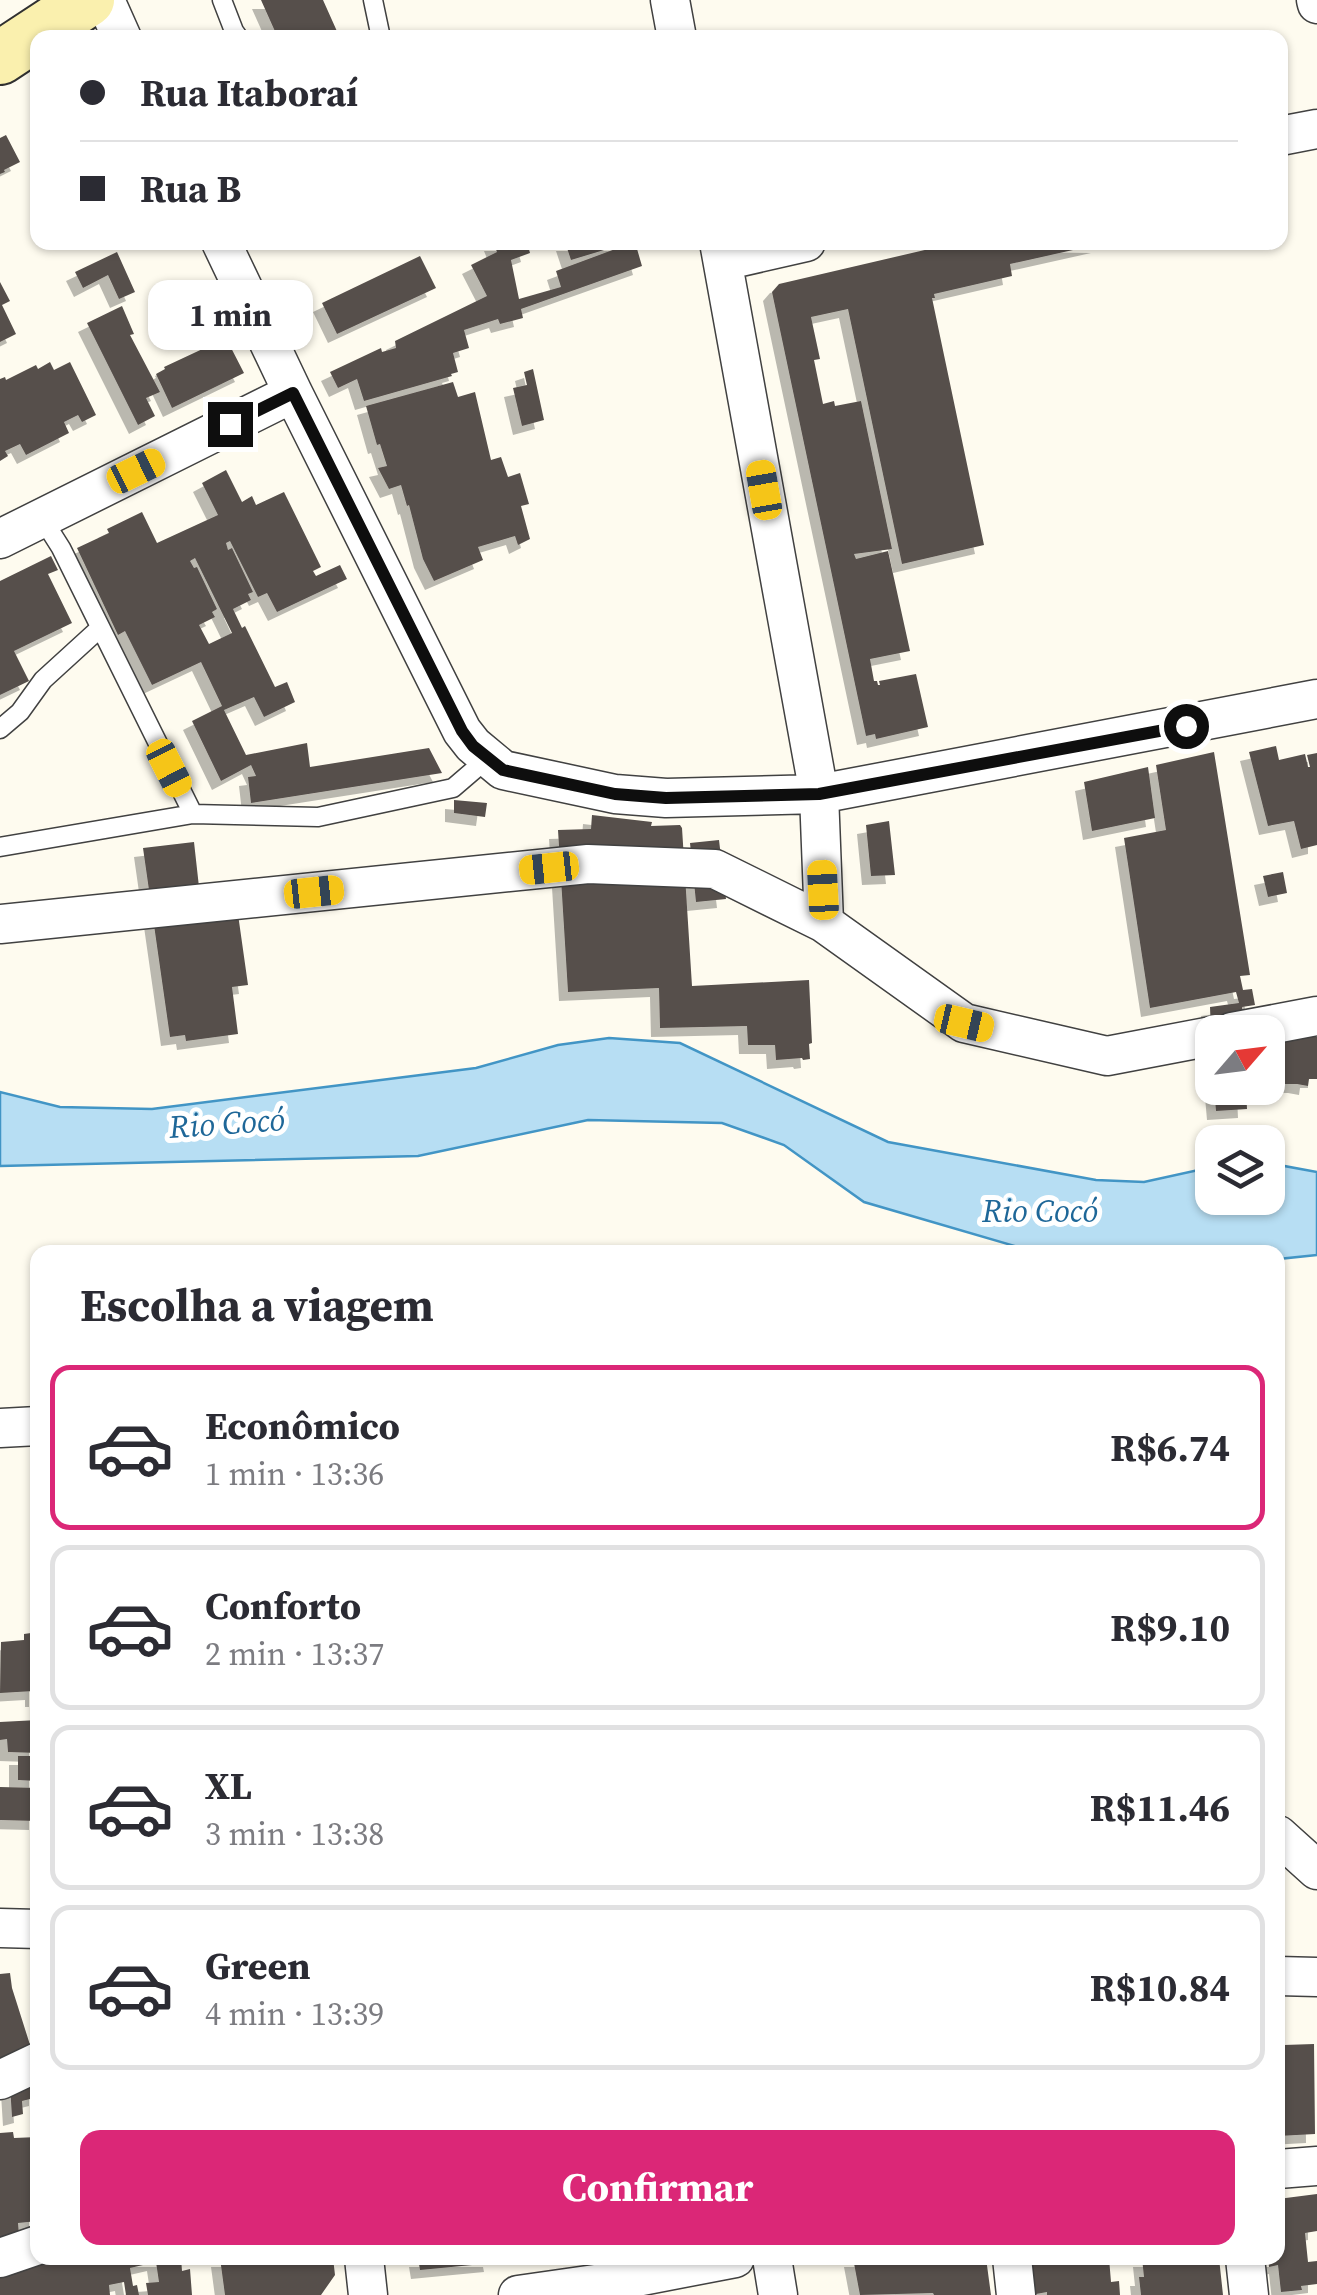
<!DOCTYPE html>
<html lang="pt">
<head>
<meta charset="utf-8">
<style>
  :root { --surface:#fff; --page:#f2f2f3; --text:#2b2b33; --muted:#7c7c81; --line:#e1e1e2; --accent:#db2777 }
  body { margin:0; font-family:"Source Serif 4",serif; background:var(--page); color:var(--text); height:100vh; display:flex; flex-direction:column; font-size:38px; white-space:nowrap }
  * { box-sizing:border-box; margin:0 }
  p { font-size:32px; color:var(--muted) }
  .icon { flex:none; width:55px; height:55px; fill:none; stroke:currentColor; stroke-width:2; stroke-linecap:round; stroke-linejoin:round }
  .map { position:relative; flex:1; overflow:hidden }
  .details { position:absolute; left:30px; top:1245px; width:1255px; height:1020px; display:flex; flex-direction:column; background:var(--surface); border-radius:20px; box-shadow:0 2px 8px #0004 }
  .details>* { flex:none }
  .banner { position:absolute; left:30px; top:30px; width:1258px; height:220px; border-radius:20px; box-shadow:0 2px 8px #0004; display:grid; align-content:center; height:220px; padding:0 50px; background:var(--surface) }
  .needle { width:65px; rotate:62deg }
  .controls { position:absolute; left:1195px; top:1015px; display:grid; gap:20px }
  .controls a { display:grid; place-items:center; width:90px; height:90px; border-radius:20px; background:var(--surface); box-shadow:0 2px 8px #0004; font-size:50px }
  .end { position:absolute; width:45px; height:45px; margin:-22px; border:12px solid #0e0e0e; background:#fff; box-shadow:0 0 0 5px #fff }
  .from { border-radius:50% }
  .bubble { position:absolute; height:70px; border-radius:20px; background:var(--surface); box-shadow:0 2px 8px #0004; font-size:32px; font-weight:700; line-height:70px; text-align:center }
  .car { position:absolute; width:30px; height:60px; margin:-30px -15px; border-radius:12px; box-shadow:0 0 8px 2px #0007; background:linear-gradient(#f5c518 24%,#345 0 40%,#f5c518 0 76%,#345 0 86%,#f5c518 0) }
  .banner b { display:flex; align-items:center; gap:35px; height:95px; font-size:38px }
  .banner b+b { border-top:2px solid var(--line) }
  .banner i { width:25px; height:25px; background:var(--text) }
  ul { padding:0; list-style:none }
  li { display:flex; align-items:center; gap:30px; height:165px; margin:0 20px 15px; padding:0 30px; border:5px solid var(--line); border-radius:20px }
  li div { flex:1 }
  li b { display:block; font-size:38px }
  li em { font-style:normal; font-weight:700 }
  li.on { border-color:var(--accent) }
  li>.icon { width:90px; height:90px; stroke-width:1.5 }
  h2 { padding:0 50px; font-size:45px; line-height:120px }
  .primary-button { display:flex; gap:20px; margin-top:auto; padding:20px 50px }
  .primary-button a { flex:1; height:115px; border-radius:20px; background:var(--accent); color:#fff; font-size:40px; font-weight:700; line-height:115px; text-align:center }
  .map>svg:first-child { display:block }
  .water { fill:#b7def3; stroke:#4295c5; stroke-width:2.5 }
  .building { fill:#564f4b; fill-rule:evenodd; filter:url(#shadow) }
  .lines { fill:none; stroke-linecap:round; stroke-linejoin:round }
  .lane-casing { stroke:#414141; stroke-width:21 }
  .street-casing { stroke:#414141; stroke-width:41 }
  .secondary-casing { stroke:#303030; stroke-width:56 }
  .lane { stroke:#fff; stroke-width:18 }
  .street { stroke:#fff; stroke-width:38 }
  .secondary { stroke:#faf0ae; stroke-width:52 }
  .route { stroke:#0e0e0e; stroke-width:12 }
  .labels { text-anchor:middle; stroke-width:10; stroke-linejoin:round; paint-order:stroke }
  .water-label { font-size:32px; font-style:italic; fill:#1e6798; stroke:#fff }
</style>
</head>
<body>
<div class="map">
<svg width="1317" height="2295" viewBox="0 0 1317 2295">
  <defs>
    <filter id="shadow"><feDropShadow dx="-9" dy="9" stdDeviation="0" flood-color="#0004"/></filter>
  </defs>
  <rect width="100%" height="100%" fill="#fefbef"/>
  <path class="water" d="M 609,1038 L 680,1043 L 888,1142 L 1096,1180 L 1144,1182 L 1212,1167 L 1212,1198 L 1268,1198 L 1268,1163 L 1317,1172 L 1317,1255 L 1278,1259 L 1278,1252 L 1035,1252 L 864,1202 L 784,1145 L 722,1123 L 588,1120 L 418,1156 L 0,1166 L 0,1092 L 60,1107 L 152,1109 L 476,1068 L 558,1045 Z"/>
  <path class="building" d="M 261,0 L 323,0 L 340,38 L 278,38 Z
    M 6,135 L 20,162 L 4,170 L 5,172 L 0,174 L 0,138 Z
    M 493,242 L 527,242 L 530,253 L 511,260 L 519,299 L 561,287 L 556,271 L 618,248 L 614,247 L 571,260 L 565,242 L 635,242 L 642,266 L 521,309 L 523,318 L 500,324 L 498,319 L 464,330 L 469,348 L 453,353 L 458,372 L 451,374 L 452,376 L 364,401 L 357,379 L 338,388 L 330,372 L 381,348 L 382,352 L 396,348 L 395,341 L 487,296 L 471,265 L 497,252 Z
    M 959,242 L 1100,244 L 1010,264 L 1012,276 L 934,294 L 935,298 L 932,298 L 984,545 L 902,564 L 848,309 L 811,317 L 820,359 L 814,360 L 823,404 L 834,401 L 835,406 L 861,401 L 892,549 L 854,554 L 856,559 L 888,551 L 910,651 L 870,659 L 874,681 L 877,681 L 878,685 L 880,685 L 879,681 L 916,674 L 928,727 L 876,739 L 875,734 L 866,736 L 772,292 L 779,284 Z
    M 117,252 L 135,292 L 119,299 L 108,275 L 83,288 L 75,272 Z
    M 420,256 L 436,288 L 337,334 L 322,303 Z
    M 0,282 L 10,301 L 2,305 L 16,334 L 0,342 Z
    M 122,306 L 134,334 L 130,335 L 160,392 L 146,398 L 155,416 L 138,425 L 87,323 Z
    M 226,338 L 244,373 L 172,408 L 156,374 L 165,369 L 164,367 Z
    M 50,362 L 54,370 L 70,362 L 96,415 L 82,422 L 78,415 L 64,422 L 69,433 L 26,455 L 20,444 L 5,451 L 8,456 L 0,461 L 0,379 L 5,377 L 6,380 L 36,365 L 38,369 Z
    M 533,369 L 544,420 L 522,426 L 513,388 L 527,385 L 524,372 Z
    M 453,382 L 458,397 L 475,392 L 491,460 L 501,457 L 508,477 L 520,473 L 529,504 L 521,506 L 530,539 L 518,545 L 515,536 L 478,547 L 483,560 L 434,581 L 423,559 L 409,505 L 407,506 L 401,485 L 389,489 L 378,468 L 387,466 L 380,444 L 377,445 L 366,406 Z
    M 226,470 L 242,502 L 252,496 L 256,505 L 284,492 L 321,567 L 313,571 L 316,576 L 340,565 L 347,579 L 277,612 L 267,593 L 258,597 L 230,541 L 226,543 L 228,550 L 232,548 L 253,592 L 248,594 L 251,600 L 233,609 L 242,628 L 245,626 L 275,687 L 287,682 L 295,702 L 264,717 L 254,697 L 224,710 L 246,755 L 307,743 L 310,767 L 429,748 L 442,773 L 251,803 L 248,777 L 256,776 L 251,765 L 221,781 L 192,721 L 222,706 L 201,662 L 152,685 L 125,631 L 118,635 L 77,548 L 109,533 L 107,529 L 142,512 L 157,543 L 218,515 L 202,483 ZM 195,558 L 232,633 L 209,644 L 199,625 L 215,617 L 212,612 L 217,609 L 197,567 L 194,568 L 190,561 Z
    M 51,556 L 58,570 L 48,574 L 72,623 L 14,651 L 29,681 L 0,695 L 0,581 Z
    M 1276,746 L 1279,760 L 1305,754 L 1308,767 L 1310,767 L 1307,755 L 1317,753 L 1317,845 L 1301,849 L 1294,821 L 1268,826 L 1249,752 Z
    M 1214,752 L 1250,975 L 1240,976 L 1243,990 L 1252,989 L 1255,1005 L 1242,1007 L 1243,1032 L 1211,1032 L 1210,1007 L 1239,1003 L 1236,992 L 1150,1008 L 1124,838 L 1166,830 L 1156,765 Z
    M 1148,767 L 1155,818 L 1092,831 L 1084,782 Z
    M 454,800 L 487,803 L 485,817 L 454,813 Z
    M 592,815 L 652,822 L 651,826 L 680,825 L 682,828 L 692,986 L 809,980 L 812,1043 L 809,1044 L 810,1059 L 803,1060 L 802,1058 L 776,1060 L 775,1045 L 748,1045 L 747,1026 L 660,1028 L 659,988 L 568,992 L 558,830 L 591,829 Z
    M 889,821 L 895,875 L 871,876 L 866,825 Z
    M 719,840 L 726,899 L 696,902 L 690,843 Z
    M 194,842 L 201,905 L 236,900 L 248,985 L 232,987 L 238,1034 L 186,1041 L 185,1035 L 170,1037 L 143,848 Z
    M 1283,872 L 1287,893 L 1268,897 L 1263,876 Z
    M 1268,1032 L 1317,1037 L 1317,1079 L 1309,1079 L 1308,1086 L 1297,1084 L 1281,1084 L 1281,1067 L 1268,1065 Z
    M 1214,1088 L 1246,1088 L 1247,1109 L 1216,1111 Z
    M 38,1632 L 38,1698 L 34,1698 L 34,1691 L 0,1693 L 1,1642 L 24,1640 L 24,1634 Z
    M 38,1720 L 38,1753 L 8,1752 L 7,1739 L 0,1740 L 0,1722 Z
    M 18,1756 L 38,1756 L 38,1781 L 18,1780 Z
    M 0,1787 L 38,1788 L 38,1821 L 0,1820 Z
    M 10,1973 L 12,1988 L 31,2048 L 0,2060 L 0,1974 Z
    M 1314,2044 L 1315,2134 L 1278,2136 L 1278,2091 L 1285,2091 L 1284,2045 Z
    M 38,2074 L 38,2097 L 22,2101 L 23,2114 L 12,2117 L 10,2085 Z
    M 13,2132 L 14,2138 L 38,2137 L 38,2221 L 18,2223 L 19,2235 L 0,2238 L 0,2133 Z
    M 1317,2194 L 1317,2231 L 1305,2233 L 1308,2262 L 1317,2261 L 1317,2284 L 1301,2286 L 1302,2290 L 1281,2292 L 1278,2265 L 1269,2267 L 1268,2258 L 1278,2258 L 1278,2199 Z
    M 38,2258 L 181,2258 L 182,2271 L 190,2269 L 192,2295 L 148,2295 L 146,2283 L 159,2282 L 156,2262 L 130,2268 L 133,2286 L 137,2285 L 139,2295 L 126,2295 L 124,2282 L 109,2285 L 110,2295 L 0,2295 L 0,2275 L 17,2272 L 16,2271 Z
    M 220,2258 L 333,2258 L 335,2275 L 321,2295 L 225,2295 Z
    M 418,2258 L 492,2258 L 493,2263 L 420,2270 Z
    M 853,2258 L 986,2258 L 991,2295 L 934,2295 L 933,2293 L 860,2295 Z
    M 1038,2258 L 1109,2258 L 1111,2282 L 1119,2281 L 1120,2295 L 1047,2295 L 1047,2292 L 1036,2294 L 1031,2262 L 1039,2262 Z
    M 1142,2258 L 1219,2258 L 1223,2295 L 1141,2295 L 1139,2277 L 1144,2277 Z"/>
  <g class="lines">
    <g class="lane-casing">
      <path id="lane" d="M 222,0 L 234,31 L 239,38
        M 373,0 L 381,38
        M 42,518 L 61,548 L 193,814
        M 0,729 L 20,712 L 43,680 L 100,628
        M 0,847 L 193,814 L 318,817 L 453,788 L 488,758"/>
    </g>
    <g class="street-casing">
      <path id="street" d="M 105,0 L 122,38
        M 670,0 L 677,38
        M 1316,0 L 1317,4
        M 1280,136 L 1317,129
        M 221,242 L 293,393 L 462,731 L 473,745 L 503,770 L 615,794 L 666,798 L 819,794 L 1317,699
        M 719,242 L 819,794 L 824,923
        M 723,261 L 806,242
        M 0,539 L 293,393
        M 0,924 L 588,864 L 715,869 L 824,923 L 964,1023 L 1107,1056 L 1212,1036
        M 1232,1032 L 1317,1016
        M 0,1428 L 38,1426
        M 1278,1835 L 1317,1870
        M 0,1928 L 38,1929
        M 1278,1976 L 1317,1977
        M 0,2080 L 38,2062
        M 1278,2169 L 1317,2166
        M 0,2258 L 38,2245
        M 364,2258 L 368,2295
        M 772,2258 L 778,2295
        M 1012,2258 L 1016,2295
        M 1245,2258 L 1249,2295
        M 518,2295 L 616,2281 L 735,2258"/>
    </g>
    <g class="secondary-casing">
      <path id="secondary" d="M 0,58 L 88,0"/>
    </g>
    <use href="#lane" class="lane"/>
    <use href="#street" class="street"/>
    <use href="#secondary" class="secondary"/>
  </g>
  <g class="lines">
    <path class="route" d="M 230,424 L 293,393 L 462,731 L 473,746 L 503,770 L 615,794 L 666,798 L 819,794 L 1186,726"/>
  </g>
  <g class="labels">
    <g class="water-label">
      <text transform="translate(227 1123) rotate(-4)" y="11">Rio Cocó</text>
      <text x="1040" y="1222">Rio Cocó</text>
    </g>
  </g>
</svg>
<div class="controls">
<a><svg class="needle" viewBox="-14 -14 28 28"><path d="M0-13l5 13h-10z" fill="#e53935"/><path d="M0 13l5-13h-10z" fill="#7c7c81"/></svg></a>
<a><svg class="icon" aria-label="layers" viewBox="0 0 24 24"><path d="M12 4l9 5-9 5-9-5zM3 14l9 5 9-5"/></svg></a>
</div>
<i class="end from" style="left:1186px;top:726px"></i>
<i class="end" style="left:230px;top:424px"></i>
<div class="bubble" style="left:148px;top:280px;width:165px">1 min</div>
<i class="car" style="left:136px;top:471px;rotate:64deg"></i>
<i class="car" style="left:764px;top:490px;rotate:350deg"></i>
<i class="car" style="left:169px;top:768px;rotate:153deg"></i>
<i class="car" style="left:549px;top:868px;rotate:264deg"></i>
<i class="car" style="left:823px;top:890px;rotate:357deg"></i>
<i class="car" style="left:314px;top:892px;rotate:84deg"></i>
<i class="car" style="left:964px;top:1023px;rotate:103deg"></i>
<div class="banner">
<b><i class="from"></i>Rua Itaboraí</b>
<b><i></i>Rua B</b>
</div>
<section class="details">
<h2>Escolha a viagem</h2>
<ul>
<li class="on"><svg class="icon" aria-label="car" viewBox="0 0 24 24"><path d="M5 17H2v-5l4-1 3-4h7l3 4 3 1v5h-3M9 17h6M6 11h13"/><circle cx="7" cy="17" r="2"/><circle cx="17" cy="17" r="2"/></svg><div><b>Econômico</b><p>1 min · 13:36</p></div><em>R$6.74</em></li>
<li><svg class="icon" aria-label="car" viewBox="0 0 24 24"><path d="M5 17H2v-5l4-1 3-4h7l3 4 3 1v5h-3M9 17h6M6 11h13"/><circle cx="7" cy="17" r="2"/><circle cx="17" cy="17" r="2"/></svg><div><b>Conforto</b><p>2 min · 13:37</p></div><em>R$9.10</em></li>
<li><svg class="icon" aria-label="car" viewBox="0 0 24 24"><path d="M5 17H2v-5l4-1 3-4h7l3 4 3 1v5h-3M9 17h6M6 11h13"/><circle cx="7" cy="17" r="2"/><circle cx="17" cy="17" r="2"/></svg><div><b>XL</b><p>3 min · 13:38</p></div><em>R$11.46</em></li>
<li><svg class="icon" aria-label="car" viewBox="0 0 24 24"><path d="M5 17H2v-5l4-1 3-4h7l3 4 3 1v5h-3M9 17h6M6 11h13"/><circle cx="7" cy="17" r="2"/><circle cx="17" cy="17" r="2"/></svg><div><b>Green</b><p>4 min · 13:39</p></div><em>R$10.84</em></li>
</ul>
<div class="primary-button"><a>Confirmar</a></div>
</section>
</div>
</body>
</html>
